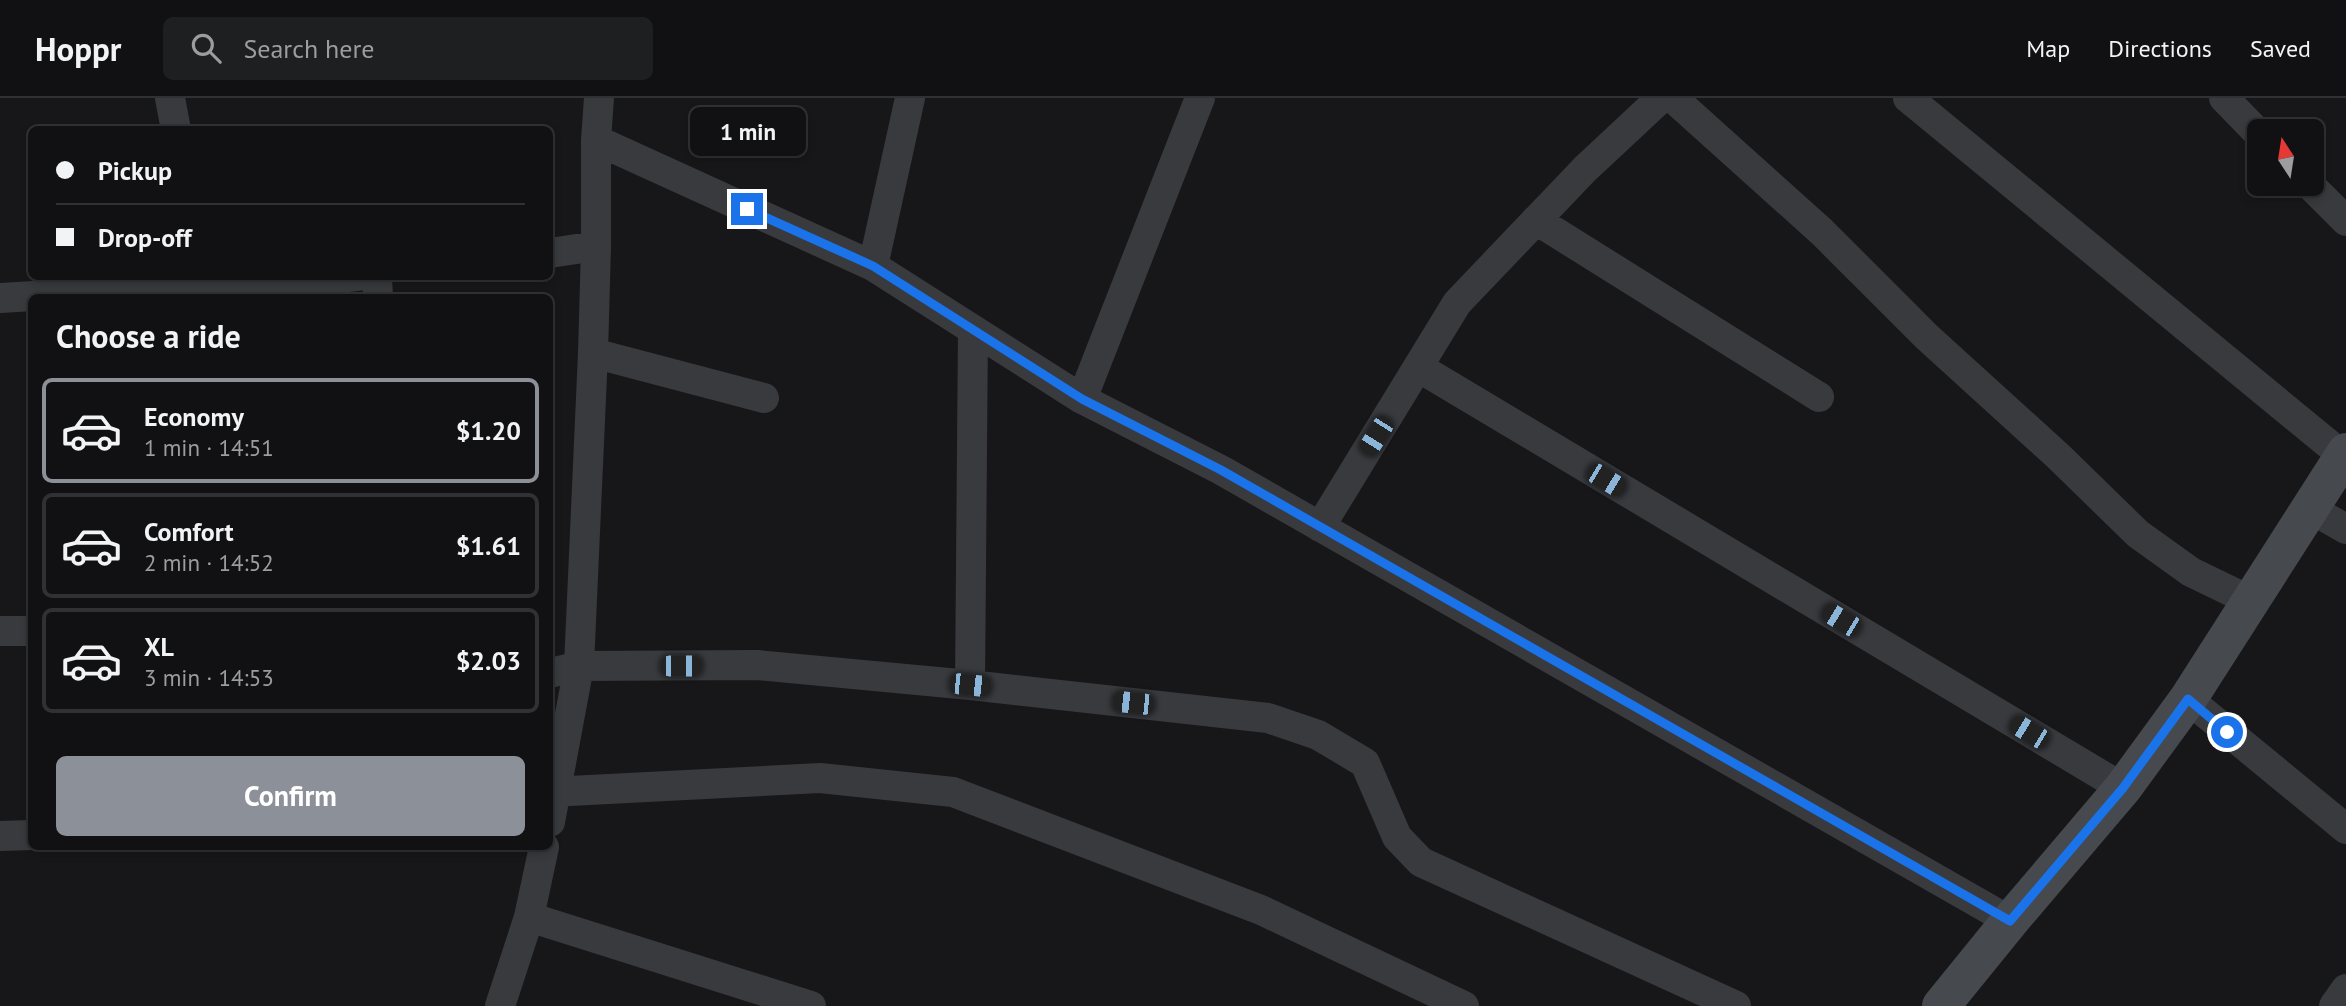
<!DOCTYPE html>
<html lang="en">
<head>
<meta charset="utf-8">
<style>
  :root { --surface:#111113; --page:#1e1f21; --text:#f1f3f6; --muted:#9c9da0; --line:#303133; --accent:#8c9099 }
  body { margin:0; font-family:"PT Sans",sans-serif; background:var(--page); color:var(--text); height:100vh; display:flex; flex-direction:column; font-size:26px; white-space:nowrap }
  * { box-sizing:border-box; margin:0 }
  p { font-size:23px; color:var(--muted) }
  .icon { flex:none; width:38px; height:38px; fill:none; stroke:currentColor; stroke-width:2; stroke-linecap:round; stroke-linejoin:round }
  .map { position:relative; flex:1; overflow:hidden }
  .sheet { position:absolute; left:28px; top:196px; width:525px; height:556px; display:flex; flex-direction:column; background:var(--surface); border-radius:10px; box-shadow:0 4px 10px #0003,0 0 0 2px var(--line) }
  .sheet>* { flex:none }
  .top-card { position:absolute; left:28px; top:28px; width:525px; height:154px; border-radius:10px; box-shadow:0 4px 10px #0003,0 0 0 2px var(--line); display:grid; align-content:center; height:154px; padding:0 28px; background:var(--surface) }
  .needle { width:46px; rotate:348deg }
  .controls { position:absolute; left:2247px; top:21px; display:grid; gap:14px }
  .controls a { display:grid; place-items:center; width:77px; height:77px; border-radius:10px; background:var(--surface); box-shadow:0 4px 10px #0003,0 0 0 2px var(--line); font-size:35px }
  .end { position:absolute; width:32px; height:32px; margin:-16px; border:9px solid #1a73e8; background:#fff; box-shadow:0 0 0 4px #fff }
  .from { border-radius:50% }
  .bubble { position:absolute; height:49px; border-radius:10px; background:var(--surface); box-shadow:0 4px 10px #0003,0 0 0 2px var(--line); font-size:23px; font-weight:700; line-height:49px; text-align:center }
  .car { position:absolute; width:21px; height:42px; margin:-21px -10px; border-radius:9px; box-shadow:0 0 5px 2px #0007; background:linear-gradient(#222 24%,#8ab4d8 0 40%,#222 0 76%,#8ab4d8 0 86%,#222 0) }
  .top-card b { display:flex; align-items:center; gap:24px; height:66px; font-size:26px }
  .top-card b+b { border-top:2px solid var(--line) }
  .top-card i { width:18px; height:18px; background:var(--text) }
  ul { padding:0; list-style:none }
  li { display:flex; align-items:center; gap:21px; height:105px; margin:0 14px 10px; padding:0 14px; border:4px solid var(--line); border-radius:10px }
  li div { flex:1 }
  li b { display:block; font-size:26px }
  li em { font-style:normal; font-weight:700 }
  li.current { border-color:var(--accent) }
  li>.icon { width:63px; height:63px; stroke-width:1.5 }
  h2 { padding:0 28px; font-size:32px; line-height:84px }
  .action { display:flex; gap:14px; margin-top:auto; padding:14px 28px }
  .action a { flex:1; height:80px; border-radius:10px; background:var(--accent); color:#fff; font-size:28px; font-weight:700; line-height:80px; text-align:center }
  header { display:flex; align-items:center; gap:42px; box-sizing:border-box; height:98px; padding:0 35px; background:var(--surface); border-bottom:2px solid var(--line) }
  header strong { font-size:33px }
  nav { display:flex; gap:38px; margin-inline-start:auto; font-size:24px }
  .search { width:490px; height:63px; background:var(--page); display:flex; align-items:center; gap:18px; box-sizing:border-box; padding:0 24px; border-radius:10px; color:var(--muted); font-size:26px }
  .map>svg:first-child { display:block }
  .lines { fill:none; stroke-linecap:round; stroke-linejoin:round }
  .street { stroke:#383a3e; stroke-width:30 }
  .secondary { stroke:#46494e; stroke-width:38 }
  .route { stroke:#1a73e8; stroke-width:9 }
</style>
</head>
<body>
<header>
<strong>Hoppr</strong>
<div class="search"><svg class="icon" aria-label="search" viewBox="0 0 24 24"><circle cx="10" cy="10" r="6"/><path d="M15 15l6 6"/></svg>Search here</div>
<nav><a>Map</a><a>Directions</a><a>Saved</a></nav>
</header>
<div class="map">
<svg width="2346" height="908" viewBox="0 0 2346 908">
  <rect width="100%" height="100%" fill="#171719"/>
  <g class="lines">
    <path class="street" d="M 170,0 L 176,32
      M 1673,0 L 1822,134 L 1927,239 L 2058,358 L 2138,436 L 2191,474 L 2251,503
      M 1908,0 L 2343,358
      M 2224,0 L 2259,36
      M 596,42 L 873,168 L 1082,301 L 1221,372 L 2010,823
      M 2309,86 L 2346,123
      M 1536,122 L 1819,299
      M 550,155 L 596,148
      M 873,168 L 910,0
      M 377,178 L 378,200
      M 0,200 L 83,195 L 204,194 L 357,178
      M 593,255 L 764,300
      M 1418,269 L 2123,690
      M 1082,301 L 1200,0
      M 2311,411 L 2346,431
      M 1320,429 L 1457,205 L 1585,71 L 1661,0
      M 0,533 L 32,533
      M 550,575 L 579,568 L 757,567 L 970,587 L 973,232
      M 970,587 L 1268,620 L 1318,637 L 1365,665 L 1397,739 L 1421,764 L 1736,908
      M 2188,601 L 2346,731
      M 550,694 L 820,680 L 953,694 L 1261,812 L 1464,908
      M 550,724 L 579,568 L 593,255 L 596,148 L 596,42 L 599,0
      M 0,738 L 32,737
      M 529,819 L 811,908
      M 500,908 L 529,819 L 544,749
      M 2334,908 L 2346,891"/>
    <path class="secondary" d="M 1941,908 L 2010,823 L 2123,690 L 2188,601 L 2346,354"/>
  </g>
  <g class="lines">
    <path class="route" d="M 747,111 L 873,168 L 1082,301 L 1221,372 L 2010,823 L 2123,690 L 2188,601 L 2227,634"/>
  </g>
</svg>
<div class="controls">
<a><svg class="needle" viewBox="-14 -14 28 28"><path d="M0-13l5 13h-10z" fill="#e53935"/><path d="M0 13l5-13h-10z" fill="#9c9da0"/></svg></a>
</div>
<i class="end from" style="left:2227px;top:634px"></i>
<i class="end" style="left:747px;top:111px"></i>
<div class="bubble" style="left:690px;top:9px;width:116px">1 min</div>
<i class="car" style="left:1376px;top:338px;rotate:212deg"></i>
<i class="car" style="left:1606px;top:382px;rotate:121deg"></i>
<i class="car" style="left:1841px;top:522px;rotate:301deg"></i>
<i class="car" style="left:681px;top:568px;rotate:90deg"></i>
<i class="car" style="left:970px;top:587px;rotate:96deg"></i>
<i class="car" style="left:1133px;top:605px;rotate:276deg"></i>
<i class="car" style="left:2029px;top:634px;rotate:301deg"></i>
<div class="top-card">
<b><i class="from"></i>Pickup</b>
<b><i></i>Drop-off</b>
</div>
<section class="sheet">
<h2>Choose a ride</h2>
<ul>
<li class="current"><svg class="icon" aria-label="car" viewBox="0 0 24 24"><path d="M5 17H2v-5l4-1 3-4h7l3 4 3 1v5h-3M9 17h6M6 11h13"/><circle cx="7" cy="17" r="2"/><circle cx="17" cy="17" r="2"/></svg><div><b>Economy</b><p>1 min · 14:51</p></div><em>$1.20</em></li>
<li><svg class="icon" aria-label="car" viewBox="0 0 24 24"><path d="M5 17H2v-5l4-1 3-4h7l3 4 3 1v5h-3M9 17h6M6 11h13"/><circle cx="7" cy="17" r="2"/><circle cx="17" cy="17" r="2"/></svg><div><b>Comfort</b><p>2 min · 14:52</p></div><em>$1.61</em></li>
<li><svg class="icon" aria-label="car" viewBox="0 0 24 24"><path d="M5 17H2v-5l4-1 3-4h7l3 4 3 1v5h-3M9 17h6M6 11h13"/><circle cx="7" cy="17" r="2"/><circle cx="17" cy="17" r="2"/></svg><div><b>XL</b><p>3 min · 14:53</p></div><em>$2.03</em></li>
</ul>
<div class="action"><a>Confirm</a></div>
</section>
</div>
</body>
</html>
